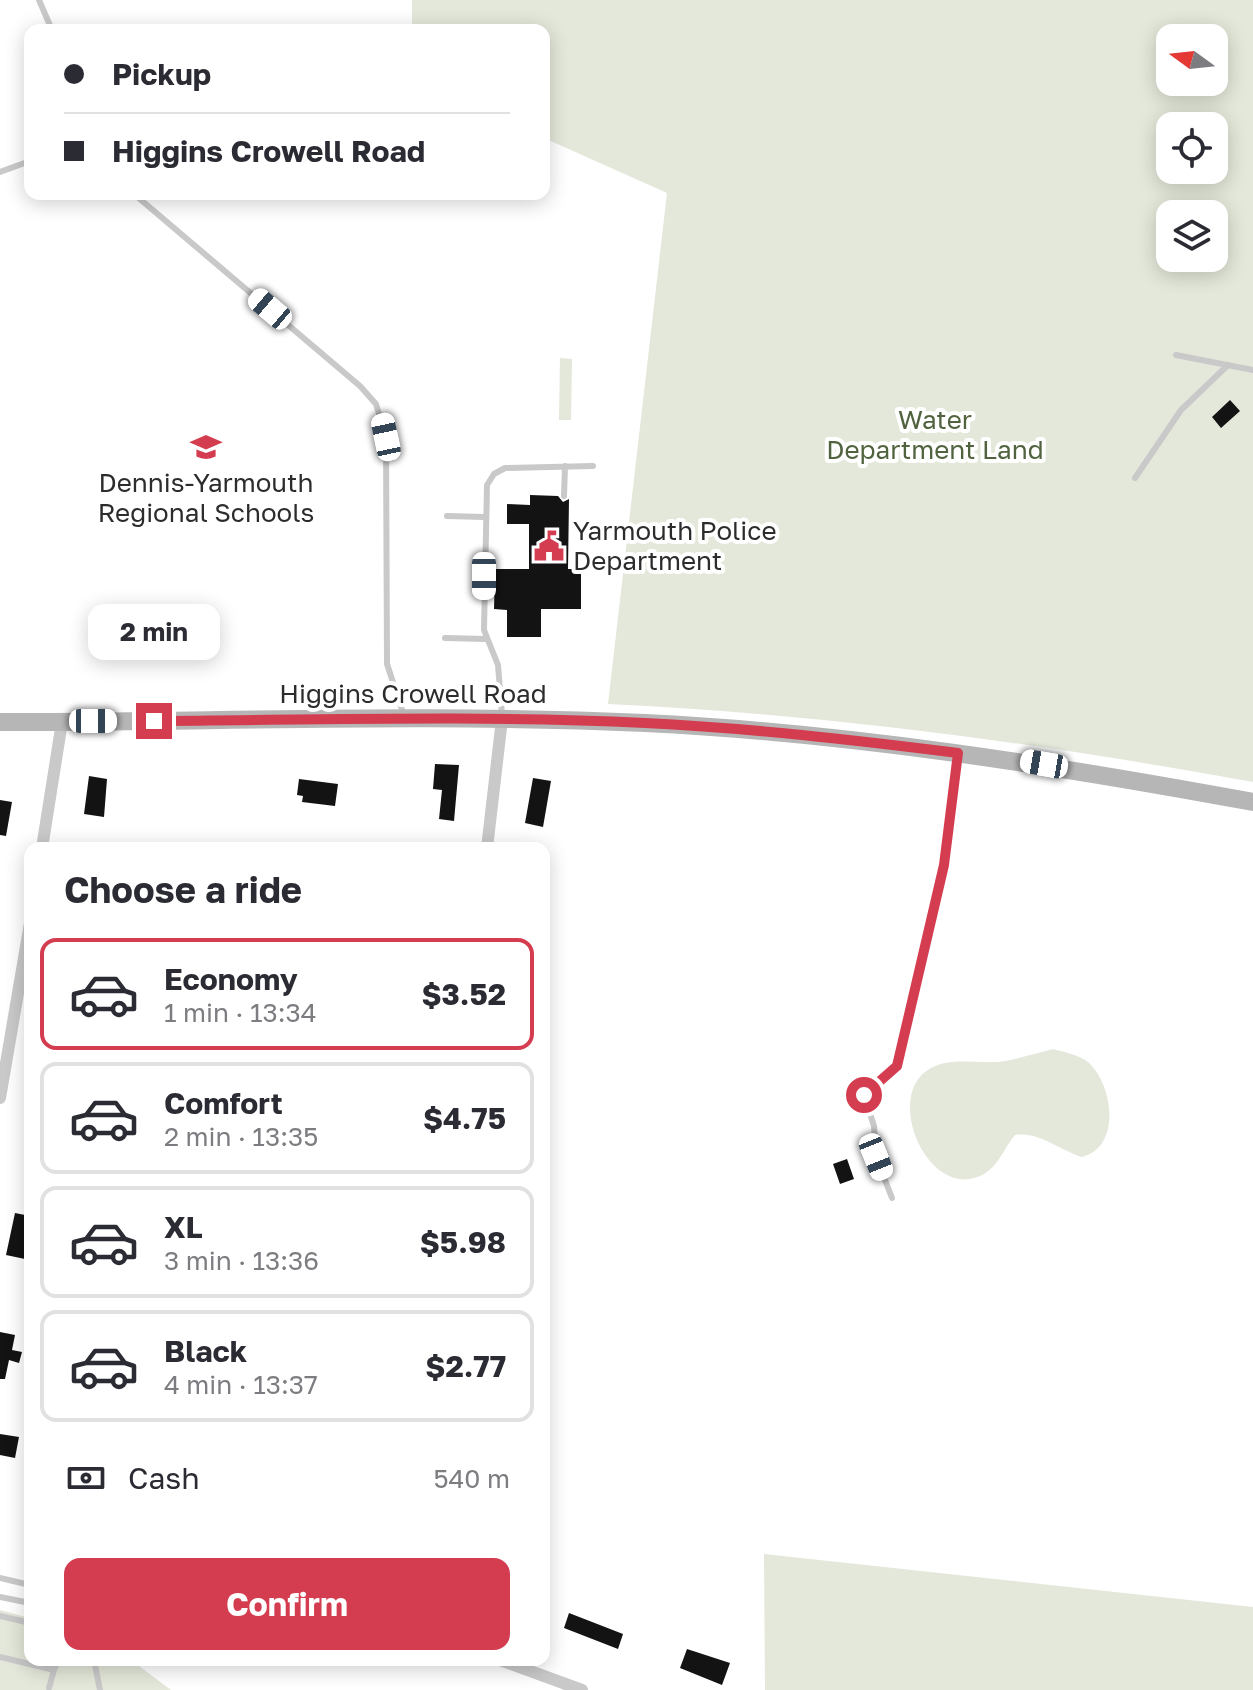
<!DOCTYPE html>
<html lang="en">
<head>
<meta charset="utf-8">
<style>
  :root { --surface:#fff; --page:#f2f2f3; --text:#2b2b33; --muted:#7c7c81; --line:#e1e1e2; --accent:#d43d50 }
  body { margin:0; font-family:"Golos Text",sans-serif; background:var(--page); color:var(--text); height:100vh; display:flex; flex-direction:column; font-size:30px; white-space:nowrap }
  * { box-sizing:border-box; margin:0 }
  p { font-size:26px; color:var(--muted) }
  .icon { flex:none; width:44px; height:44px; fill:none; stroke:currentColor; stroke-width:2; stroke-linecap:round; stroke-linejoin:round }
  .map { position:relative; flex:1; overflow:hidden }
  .side { position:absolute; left:24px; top:842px; width:526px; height:824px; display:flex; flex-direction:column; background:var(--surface); border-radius:16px; box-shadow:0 4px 20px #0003 }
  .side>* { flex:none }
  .top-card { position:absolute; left:24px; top:24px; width:526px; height:176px; border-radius:16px; box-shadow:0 4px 20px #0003; display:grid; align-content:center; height:176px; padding:0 40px; background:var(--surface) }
  .needle { width:52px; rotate:285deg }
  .fabs { position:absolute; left:1156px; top:24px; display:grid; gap:16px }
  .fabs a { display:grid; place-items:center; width:72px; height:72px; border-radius:16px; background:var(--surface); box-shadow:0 4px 20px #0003; font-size:40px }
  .end { position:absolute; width:36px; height:36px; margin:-18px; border:10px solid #d43d50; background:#fff; box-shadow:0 0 0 4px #fff }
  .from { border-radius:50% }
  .bubble { position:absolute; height:56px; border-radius:16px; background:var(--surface); box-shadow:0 4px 20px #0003; font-size:26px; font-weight:700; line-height:56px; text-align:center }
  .car { position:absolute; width:24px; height:48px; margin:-24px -12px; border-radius:10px; box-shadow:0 0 6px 2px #0007; background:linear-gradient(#fff 24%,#345 0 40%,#fff 0 76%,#345 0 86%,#fff 0) }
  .top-card b { display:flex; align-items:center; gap:28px; height:76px; font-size:30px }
  .top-card b+b { border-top:2px solid var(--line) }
  .top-card i { width:20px; height:20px; background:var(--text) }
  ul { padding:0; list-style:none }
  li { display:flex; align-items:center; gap:24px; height:112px; margin:0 16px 12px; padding:0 24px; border:4px solid var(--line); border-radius:16px }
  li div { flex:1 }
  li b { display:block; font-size:30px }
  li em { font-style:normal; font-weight:700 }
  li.on { border-color:var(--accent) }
  li>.icon { width:72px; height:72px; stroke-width:1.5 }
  h2 { padding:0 40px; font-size:36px; line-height:96px }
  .pay { display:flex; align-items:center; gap:20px; height:88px; padding:0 40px; font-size:30px }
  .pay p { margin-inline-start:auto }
  .primary-button { display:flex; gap:16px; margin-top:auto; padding:16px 40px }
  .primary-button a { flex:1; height:92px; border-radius:16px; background:var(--accent); color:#fff; font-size:32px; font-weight:700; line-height:92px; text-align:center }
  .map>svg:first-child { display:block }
  .green { fill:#e3e8da; fill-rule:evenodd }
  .building { fill:#131313 }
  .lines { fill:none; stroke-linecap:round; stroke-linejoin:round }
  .service { stroke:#c9c9c9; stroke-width:6 }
  .minor { stroke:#c9c9c9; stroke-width:12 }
  .secondary { stroke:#b6b6b6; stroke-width:18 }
  .route { stroke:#d43d50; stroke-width:10 }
  .labels { text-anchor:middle; stroke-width:8; stroke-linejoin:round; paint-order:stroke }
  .park-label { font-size:26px; fill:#51633e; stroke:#fff }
  .poi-label { font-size:26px; fill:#2c2c2c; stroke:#fff }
  .street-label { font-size:26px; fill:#2c2c2c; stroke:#fff }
</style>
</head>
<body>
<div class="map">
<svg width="1253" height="1690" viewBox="0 0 1253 1690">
  <rect width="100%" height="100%" fill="#fff"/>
  <path class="green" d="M 412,0 L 1253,0 L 1253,782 C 1039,743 825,714 608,704 L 667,193 L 544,138 L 544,30 L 412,30 ZM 1170,38 L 1214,38 L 1214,82 L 1170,82 ZM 1170,126 L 1214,126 L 1214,170 L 1170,170 ZM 1170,214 L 1214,214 L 1214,258 L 1170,258 Z
    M 560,358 L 572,359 L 571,420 L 559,420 Z
    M 1053,1049 C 1064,1052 1079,1055 1088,1062 C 1113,1084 1122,1147 1082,1157 C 1059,1150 1039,1131 1015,1135 C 1004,1148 999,1165 984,1174 C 929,1205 881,1094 931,1068 C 953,1056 981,1065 1005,1061 C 1021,1058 1037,1053 1053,1049 Z
    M 764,1554 L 1253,1607 L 1253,1690 L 765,1690 Z
    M 0,1610 L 30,1618 L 30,1660 L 131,1660 L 171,1690 L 0,1690 Z"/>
  <path class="building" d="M 1230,400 L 1240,411 L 1221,428 L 1212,417 Z
    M 530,495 L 558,496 L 563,502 L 569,499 L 568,569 L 581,569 L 581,609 L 541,609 L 541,637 L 507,637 L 507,610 L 494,609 L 495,569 L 529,569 L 529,524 L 507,524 L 507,504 L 530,505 Z
    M 435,764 L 459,765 L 454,821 L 439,819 L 442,790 L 433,789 Z
    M 89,776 L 107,779 L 104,817 L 84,814 Z
    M 533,778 L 551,781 L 543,827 L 525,823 Z
    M 299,779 L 338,784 L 335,806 L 302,802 L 303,796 L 297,795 Z
    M 0,800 L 12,802 L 6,836 L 0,835 Z
    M 847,1159 L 854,1179 L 840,1184 L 833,1164 Z
    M 15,1213 L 30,1216 L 25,1259 L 6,1255 Z
    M 0,1332 L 15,1335 L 12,1350 L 22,1352 L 19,1363 L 9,1360 L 5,1379 L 0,1379 Z
    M 0,1434 L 19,1437 L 15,1458 L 0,1455 Z
    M 569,1613 L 623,1634 L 618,1649 L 564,1628 Z
    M 687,1649 L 730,1663 L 722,1685 L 680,1668 Z"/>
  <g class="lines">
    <path class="service" d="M 39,0 L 52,30
      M 0,172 L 30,161
      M 134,194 L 360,386 L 376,404 L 386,437 L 387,664 L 404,716
      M 1176,355 L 1253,370
      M 1135,478 L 1181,410 L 1228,365
      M 564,496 L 565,466
      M 447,516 L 484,517
      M 445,638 L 486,639
      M 502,715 L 498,665 L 484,630 L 487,485 L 494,474 L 505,468 L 593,466
      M 892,1198 L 876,1157 L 874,1126 L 864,1095 L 897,1066 L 944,865 L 958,756
      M 0,1578 L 30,1585
      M 0,1597 L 30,1603
      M 0,1616 L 30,1623
      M 0,1657 L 54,1670 L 58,1660
      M 94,1660 L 100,1690
      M 49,1688 L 54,1670"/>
    <path class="minor" d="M 42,848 L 62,722
      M 487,848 L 502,719
      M 0,1098 L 30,923
      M 500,1660 L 582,1690"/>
    <path class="secondary" d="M 0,722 C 215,722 430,713 645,723 C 850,733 1052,765 1253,802"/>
  </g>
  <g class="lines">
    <path class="route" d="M 154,721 C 317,720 481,715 645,723 C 750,728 854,740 958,753 L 944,865 L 897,1066 L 864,1095"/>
  </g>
  <defs>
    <g id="school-bare" transform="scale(2.4)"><path d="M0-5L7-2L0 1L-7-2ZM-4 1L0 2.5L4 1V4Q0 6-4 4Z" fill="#d43d50" stroke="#fff" stroke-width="2.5" paint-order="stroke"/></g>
    <g id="civic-bare" transform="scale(2.4)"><path d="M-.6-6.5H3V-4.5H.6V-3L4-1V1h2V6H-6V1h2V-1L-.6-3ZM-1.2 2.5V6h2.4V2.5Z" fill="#d43d50" stroke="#fff" stroke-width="2.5" paint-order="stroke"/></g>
  </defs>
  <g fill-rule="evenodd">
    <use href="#school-bare" x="206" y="447"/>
    <use href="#civic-bare" x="549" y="546"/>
  </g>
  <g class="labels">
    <g class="park-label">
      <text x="935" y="429">Water<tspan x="935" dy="30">Department Land</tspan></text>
    </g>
    <g class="poi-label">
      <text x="206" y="492">Dennis-Yarmouth<tspan x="206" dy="30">Regional Schools</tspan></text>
      <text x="573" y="540" text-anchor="start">Yarmouth Police<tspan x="573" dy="30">Department</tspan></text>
    </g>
    <g class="street-label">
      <text x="413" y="703">Higgins Crowell Road</text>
    </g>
  </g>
</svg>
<div class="fabs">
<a><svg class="needle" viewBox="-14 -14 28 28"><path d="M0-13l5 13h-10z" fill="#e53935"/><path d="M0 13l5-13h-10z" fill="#7c7c81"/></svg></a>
<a><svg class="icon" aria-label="locate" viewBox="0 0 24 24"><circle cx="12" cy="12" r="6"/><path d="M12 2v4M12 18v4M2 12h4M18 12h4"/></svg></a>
<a><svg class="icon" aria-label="layers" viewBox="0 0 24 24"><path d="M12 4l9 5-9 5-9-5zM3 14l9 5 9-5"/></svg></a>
</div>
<i class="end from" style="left:864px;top:1095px"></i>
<i class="end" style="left:154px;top:721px"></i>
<div class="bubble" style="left:88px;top:604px;width:132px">2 min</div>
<i class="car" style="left:270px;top:309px;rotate:310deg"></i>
<i class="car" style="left:386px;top:437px;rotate:348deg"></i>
<i class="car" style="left:484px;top:576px;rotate:180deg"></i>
<i class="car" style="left:93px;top:721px;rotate:90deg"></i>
<i class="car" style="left:1044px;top:764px;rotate:280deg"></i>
<i class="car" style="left:876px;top:1157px;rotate:158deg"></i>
<div class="top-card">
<b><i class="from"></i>Pickup</b>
<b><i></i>Higgins Crowell Road</b>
</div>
<section class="side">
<h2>Choose a ride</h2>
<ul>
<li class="on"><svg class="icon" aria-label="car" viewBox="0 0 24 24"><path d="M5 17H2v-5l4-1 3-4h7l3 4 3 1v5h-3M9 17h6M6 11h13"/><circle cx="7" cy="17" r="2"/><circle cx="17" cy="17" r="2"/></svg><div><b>Economy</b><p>1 min · 13:34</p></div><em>$3.52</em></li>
<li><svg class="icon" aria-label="car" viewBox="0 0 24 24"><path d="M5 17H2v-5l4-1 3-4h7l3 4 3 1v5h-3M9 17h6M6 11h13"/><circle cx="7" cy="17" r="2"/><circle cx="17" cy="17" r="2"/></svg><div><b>Comfort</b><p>2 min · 13:35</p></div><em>$4.75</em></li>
<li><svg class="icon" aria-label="car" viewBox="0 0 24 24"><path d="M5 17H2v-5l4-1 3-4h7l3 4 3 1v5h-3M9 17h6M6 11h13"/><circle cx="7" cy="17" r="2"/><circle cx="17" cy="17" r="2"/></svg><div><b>XL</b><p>3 min · 13:36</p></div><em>$5.98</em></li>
<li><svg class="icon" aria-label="car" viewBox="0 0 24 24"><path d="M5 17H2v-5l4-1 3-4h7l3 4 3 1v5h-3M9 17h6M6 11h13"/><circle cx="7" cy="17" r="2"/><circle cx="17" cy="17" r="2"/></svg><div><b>Black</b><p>4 min · 13:37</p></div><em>$2.77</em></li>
</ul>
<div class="pay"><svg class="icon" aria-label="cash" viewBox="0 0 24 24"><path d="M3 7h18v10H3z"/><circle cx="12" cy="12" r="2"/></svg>Cash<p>540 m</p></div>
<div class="primary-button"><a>Confirm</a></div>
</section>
</div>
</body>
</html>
